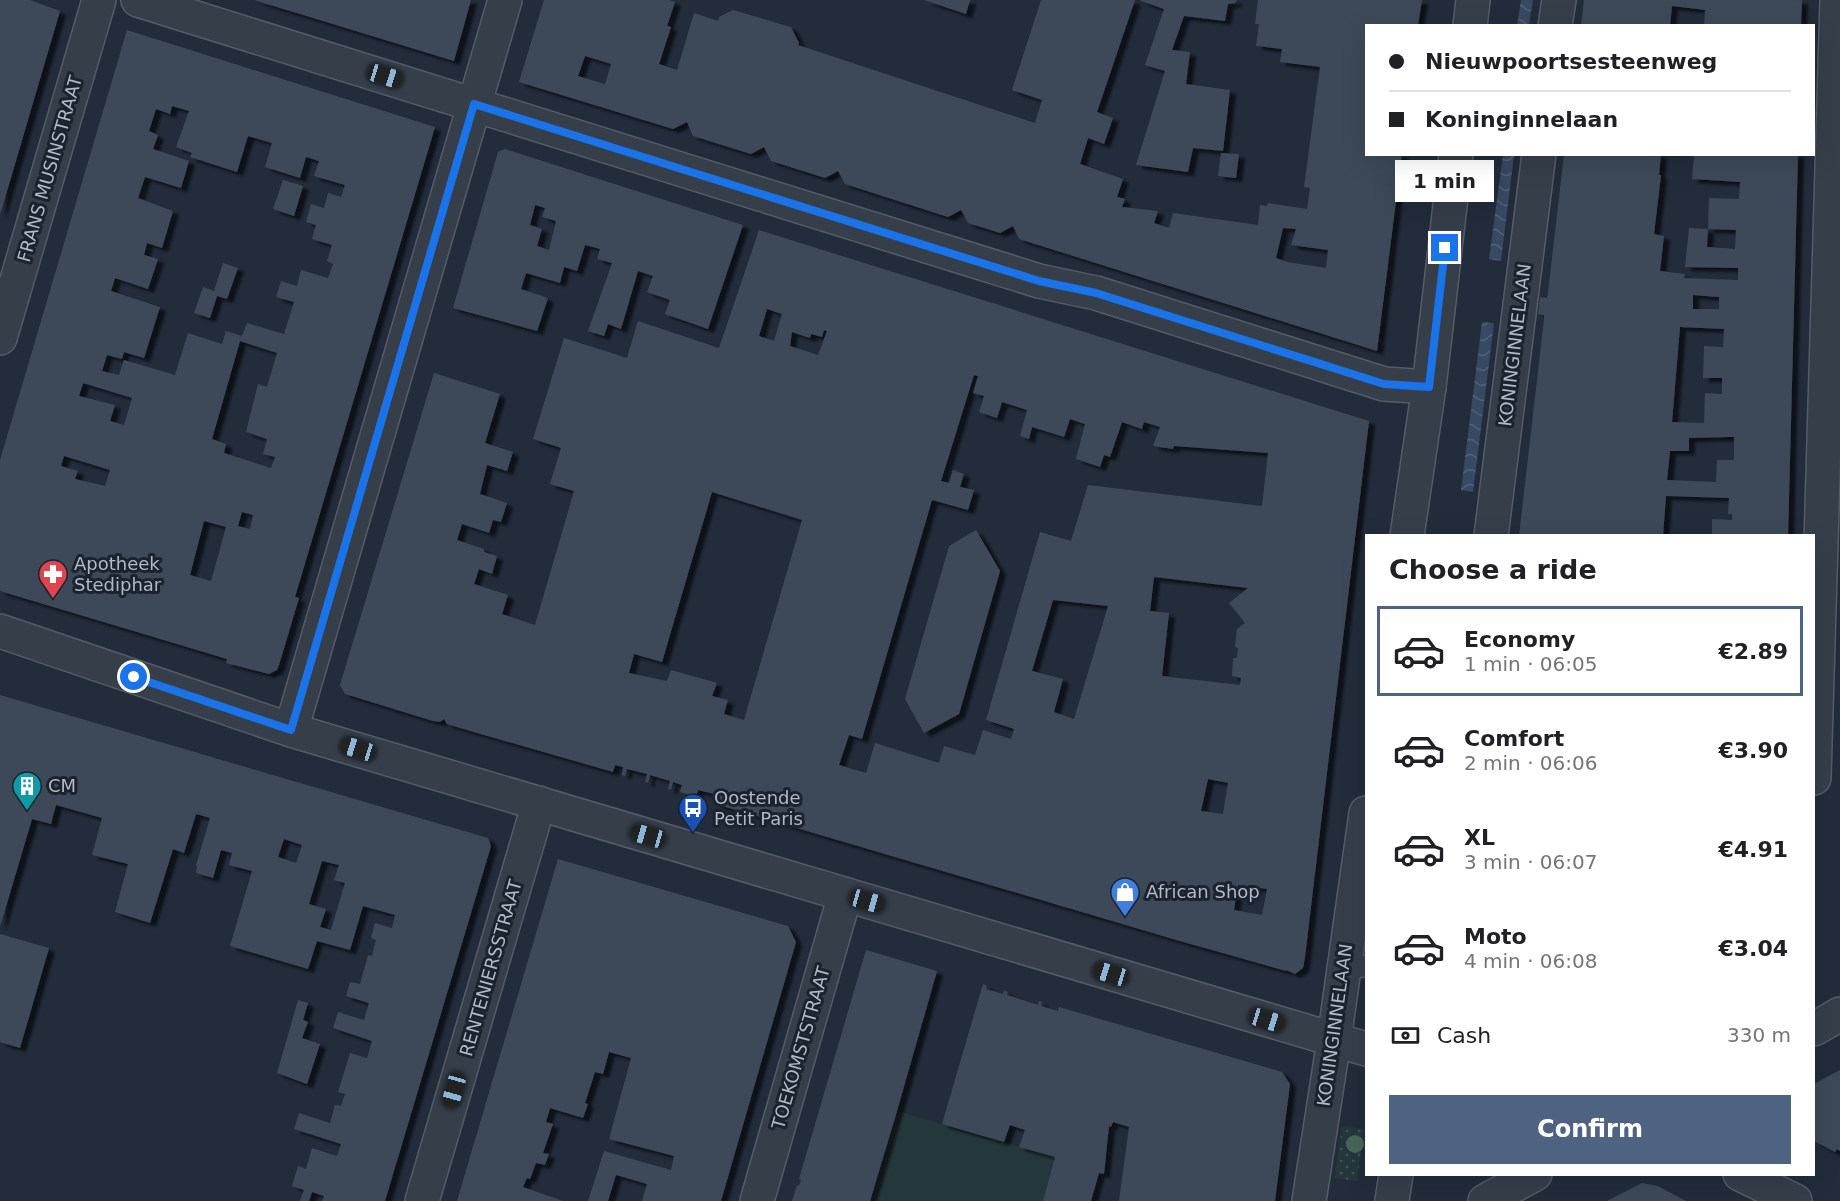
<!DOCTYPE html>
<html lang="en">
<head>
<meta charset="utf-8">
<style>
  :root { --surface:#fff; --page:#f2f2f2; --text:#202124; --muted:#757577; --line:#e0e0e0; --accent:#4e6282 }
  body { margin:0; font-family:"DejaVu Sans",sans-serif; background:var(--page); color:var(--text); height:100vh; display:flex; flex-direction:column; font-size:22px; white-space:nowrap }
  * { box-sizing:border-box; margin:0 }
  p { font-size:20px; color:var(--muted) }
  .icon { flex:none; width:33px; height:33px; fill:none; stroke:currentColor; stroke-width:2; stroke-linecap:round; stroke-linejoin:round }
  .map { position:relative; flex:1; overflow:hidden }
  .side { position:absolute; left:1365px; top:534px; width:450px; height:642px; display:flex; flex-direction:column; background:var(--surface); border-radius:0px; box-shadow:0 6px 24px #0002 }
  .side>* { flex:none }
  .hud { position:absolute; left:1365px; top:24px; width:450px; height:132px; border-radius:0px; box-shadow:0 6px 24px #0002; display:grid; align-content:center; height:132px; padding:0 24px; background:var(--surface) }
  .end { position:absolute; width:27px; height:27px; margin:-14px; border:8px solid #1a73e8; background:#fff; box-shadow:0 0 0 3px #fff }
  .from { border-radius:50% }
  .bubble { position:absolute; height:42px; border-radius:0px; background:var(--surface); box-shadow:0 6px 24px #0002; font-size:20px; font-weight:800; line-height:42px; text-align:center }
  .car { position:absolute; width:18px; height:36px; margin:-18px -9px; border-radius:8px; box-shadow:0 0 4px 2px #0007; background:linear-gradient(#222 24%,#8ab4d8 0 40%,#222 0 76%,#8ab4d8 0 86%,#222 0) }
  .hud b { display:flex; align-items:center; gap:21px; height:57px; font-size:22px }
  .hud b+b { border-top:2px solid var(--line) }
  .hud i { width:15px; height:15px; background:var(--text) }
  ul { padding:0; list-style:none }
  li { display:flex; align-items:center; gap:18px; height:90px; margin:0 12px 9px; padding:0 12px; border:3px solid transparent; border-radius:0px }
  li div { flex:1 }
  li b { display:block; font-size:22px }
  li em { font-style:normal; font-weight:800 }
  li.current { border-color:var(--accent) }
  li>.icon { width:54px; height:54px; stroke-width:1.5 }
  h2 { padding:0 24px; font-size:27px; line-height:72px }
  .pay { display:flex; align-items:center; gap:15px; height:66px; padding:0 24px; font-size:22px }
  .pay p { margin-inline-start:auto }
  .action { display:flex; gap:12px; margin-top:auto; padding:12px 24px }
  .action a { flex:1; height:69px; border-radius:0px; background:var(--accent); color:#fff; font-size:24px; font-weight:800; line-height:69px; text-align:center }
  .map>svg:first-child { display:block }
  .grass { fill:url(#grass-dots) }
  .garden { fill:#24383b }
  .water { fill:url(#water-waves) }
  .building { fill:#3e4a59; fill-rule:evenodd; filter:url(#shadow) }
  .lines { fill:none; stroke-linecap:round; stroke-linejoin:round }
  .service-casing { stroke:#545c68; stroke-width:24 }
  .pedestrian-casing { stroke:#545c68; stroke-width:36 }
  .minor-casing { stroke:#545c68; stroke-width:36 }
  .tertiary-casing { stroke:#545c68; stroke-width:36 }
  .service { stroke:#363e4a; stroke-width:21 }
  .pedestrian { stroke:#363e4a; stroke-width:33 }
  .minor { stroke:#363e4a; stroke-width:33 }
  .tertiary { stroke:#363e4a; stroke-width:33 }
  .tree { fill:#486659 }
  .route { stroke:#1a73e8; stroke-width:8 }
  .labels { text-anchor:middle; stroke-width:6; stroke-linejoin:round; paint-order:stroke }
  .street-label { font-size:18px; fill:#b1b9c6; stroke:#1b232f }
  .poi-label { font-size:18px; fill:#b1b9c6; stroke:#1b232f; text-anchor:start }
</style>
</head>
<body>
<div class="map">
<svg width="1840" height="1201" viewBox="0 0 1840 1201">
  <defs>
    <pattern id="grass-dots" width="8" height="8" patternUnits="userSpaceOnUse" patternTransform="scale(1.5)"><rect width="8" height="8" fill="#24383b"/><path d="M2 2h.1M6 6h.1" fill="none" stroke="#415356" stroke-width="1.8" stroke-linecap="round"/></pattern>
    <pattern id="water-waves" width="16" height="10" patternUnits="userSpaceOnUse" patternTransform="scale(1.5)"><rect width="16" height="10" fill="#384963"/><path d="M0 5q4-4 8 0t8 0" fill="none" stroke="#526178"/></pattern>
    <filter id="shadow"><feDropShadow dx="6" dy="4" stdDeviation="1.5" flood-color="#0009"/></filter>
  </defs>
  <rect width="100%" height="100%" fill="#222c3a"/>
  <path class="grass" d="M 1342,1126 L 1364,1129 L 1357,1181 L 1335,1178 Z"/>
  <path class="garden" d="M 897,1111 L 1055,1157 L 1043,1201 L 870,1201 Z"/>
  <path class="water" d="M 1521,0 L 1533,0 L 1529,25 L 1517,25 Z
    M 1503,155 L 1514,155 L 1501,261 L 1489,259 Z
    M 1482,322 L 1494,323 L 1473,492 L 1461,490 Z"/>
  <path class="building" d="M 0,0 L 30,0 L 60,11 L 0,215 Z
    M 254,0 L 471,0 L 454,61 Z
    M 544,0 L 669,0 L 675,2 L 667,26 L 671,27 L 659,64 L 677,70 L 694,13 L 718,21 L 719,17 L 733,10 L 791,27 L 799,43 L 798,45 L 1035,123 L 1042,100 L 1012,90 L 1041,0 L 1135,0 L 1097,112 L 1113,118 L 1104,144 L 1088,138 L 1080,164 L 1123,179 L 1117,197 L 1125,199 L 1122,207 L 1158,211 L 1154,223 L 1169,228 L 1173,213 L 1258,225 L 1260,205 L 1267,206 L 1268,203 L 1307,209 L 1310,188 L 1304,187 L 1320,67 L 1280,62 L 1282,49 L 1256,46 L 1259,24 L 1255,24 L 1258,0 L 1422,0 L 1418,26 L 1366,26 L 1366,154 L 1402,154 L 1377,351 L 1019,239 L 1013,226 L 1000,233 L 968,223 L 961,210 L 948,217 L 845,184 L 838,171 L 825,178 L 771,161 L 764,147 L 751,154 L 693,136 L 687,122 L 673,129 L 519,82 ZM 585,56 L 611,64 L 605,84 L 578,76 ZM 1283,228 L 1296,229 L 1291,245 L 1328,250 L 1326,268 L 1287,262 L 1276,258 Z
    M 924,0 L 970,0 L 966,14 Z
    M 1139,0 L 1237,0 L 1235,3 L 1228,4 L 1225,21 L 1184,16 L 1172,50 L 1190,52 L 1186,84 L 1230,90 L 1223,151 L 1193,148 L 1188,172 L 1136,165 L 1165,71 L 1145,65 L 1164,9 Z
    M 1584,0 L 1802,0 L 1801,26 L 1704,26 L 1705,10 L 1672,6 L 1670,26 L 1581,26 Z
    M 127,30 L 435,127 L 295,597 L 299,598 L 279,665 L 277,670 L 269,674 L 226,663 L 227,659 L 0,591 L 0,460 ZM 172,106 L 189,111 L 176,147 L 192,153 L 190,157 L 237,172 L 248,136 L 272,143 L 265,167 L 300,178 L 306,157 L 319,161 L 314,176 L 345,185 L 341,197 L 328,193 L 324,208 L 311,204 L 306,222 L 316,225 L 312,239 L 332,245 L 327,261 L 333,264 L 328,278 L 301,270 L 297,286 L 281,281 L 276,297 L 294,302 L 284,334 L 247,323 L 242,336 L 226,331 L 222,344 L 188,333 L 175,375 L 124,360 L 119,375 L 102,371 L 107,355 L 122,359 L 124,352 L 144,358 L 160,307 L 111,291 L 115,278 L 148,289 L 158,259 L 144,255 L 147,243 L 162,248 L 173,211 L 138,198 L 145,177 L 181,188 L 189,161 L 153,149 L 158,135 L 149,131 L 156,109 L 170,114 ZM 240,341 L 277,353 L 267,387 L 258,384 L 246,432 L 267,439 L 263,454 L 275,457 L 271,468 L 224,453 L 226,444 L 212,439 ZM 83,383 L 132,398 L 124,425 L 110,421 L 115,405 L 79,396 ZM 64,456 L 110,470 L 105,486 L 75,479 L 78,471 L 61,466 ZM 242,512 L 253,515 L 250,529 L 238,526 ZM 204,521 L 226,527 L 211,581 L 190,575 Z
    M 505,149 L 743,225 L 708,329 L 665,314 L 670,300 L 647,292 L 653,276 L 638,271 L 621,329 L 608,324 L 604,336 L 588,331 L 612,263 L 597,259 L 600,249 L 585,245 L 577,271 L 564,267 L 560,283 L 526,273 L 521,289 L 548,298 L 537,331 L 453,308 L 498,152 ZM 535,205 L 545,208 L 542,217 L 556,221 L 549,250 L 537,246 L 542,229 L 530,225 Z
    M 1221,153 L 1239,154 L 1236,178 L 1218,176 Z
    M 1564,154 L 1661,154 L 1659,175 L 1661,175 L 1654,234 L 1664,236 L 1660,271 L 1685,274 L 1684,278 L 1738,280 L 1738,268 L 1685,267 L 1689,228 L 1708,229 L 1707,247 L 1735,249 L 1736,230 L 1708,229 L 1709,198 L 1739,199 L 1740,182 L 1692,179 L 1694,154 L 1798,154 L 1788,536 L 1712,536 L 1712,519 L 1732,520 L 1732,514 L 1728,514 L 1729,498 L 1666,496 L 1663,536 L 1519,536 L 1544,319 L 1544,315 L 1538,314 L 1540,297 L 1547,298 L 1548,293 ZM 1693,295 L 1719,297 L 1719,309 L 1693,309 ZM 1680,327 L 1724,329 L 1723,347 L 1704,346 L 1703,378 L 1722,378 L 1722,394 L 1705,393 L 1704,423 L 1672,422 ZM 1730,437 L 1734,437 L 1734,460 L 1717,460 L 1716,482 L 1667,480 L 1670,451 L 1689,451 L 1689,438 Z
    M 283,180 L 303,186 L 294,216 L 273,209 Z
    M 759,230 L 1369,421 L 1305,957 L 1303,968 L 1295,974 L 1286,970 L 1286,971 L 1173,939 L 719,805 L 715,803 L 718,795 L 698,790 L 696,797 L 680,792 L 682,785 L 673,782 L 671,790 L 668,789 L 670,781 L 650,775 L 648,783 L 645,782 L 647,774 L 627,769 L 625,776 L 622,775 L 623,767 L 615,765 L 613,772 L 599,768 L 467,730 L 447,724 L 444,719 L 440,722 L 433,721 L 345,694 L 340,685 L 434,373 L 500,394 L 485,443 L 513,452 L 507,471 L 487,465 L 480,494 L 507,503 L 501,522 L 493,520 L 489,533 L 462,524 L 457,540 L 484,549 L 484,552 L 497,556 L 492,574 L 479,569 L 474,584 L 508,595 L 502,614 L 535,625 L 574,491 L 550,484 L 561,448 L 533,439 L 564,338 L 627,358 L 638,321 L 719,348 ZM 767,309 L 782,314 L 774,341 L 759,336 ZM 824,330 L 827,331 L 818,355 L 790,346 L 792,332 L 810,338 L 811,334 L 822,337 ZM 974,375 L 978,376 L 973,393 L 984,396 L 979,412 L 997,418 L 1002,402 L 1027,410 L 1020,436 L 1029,439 L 1032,427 L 1064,437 L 1070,419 L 1085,424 L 1076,459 L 1100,467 L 1104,455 L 1110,457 L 1122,422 L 1142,429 L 1144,422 L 1160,427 L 1153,446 L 1173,449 L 1174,446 L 1268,453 L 1262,506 L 1088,485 L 1071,541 L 1040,532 L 986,720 L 1014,729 L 1011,739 L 983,730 L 975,755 L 944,746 L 939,763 L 875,743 L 866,773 L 839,765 L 849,735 L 862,739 L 932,500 L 968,510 L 974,490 L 960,487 L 964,474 L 953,470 L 949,483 L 941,481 ZM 712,492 L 802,520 L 744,720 L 724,714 L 728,700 L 712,696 L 717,683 L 671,670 L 667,681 L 629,673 L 634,654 L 662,662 ZM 1154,577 L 1248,588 L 1229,603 L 1245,623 L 1237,629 L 1235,647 L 1238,648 L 1237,658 L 1233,658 L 1232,676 L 1241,678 L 1240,685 L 1162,676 L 1169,613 L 1150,611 ZM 1053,600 L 1108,606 L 1074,719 L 1054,712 L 1063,679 L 1032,671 ZM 1208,779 L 1228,783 L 1223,814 L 1201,811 ZM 1238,885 L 1267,889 L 1262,915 L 1234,910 Z
    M 223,263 L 238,268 L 227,299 L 217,296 L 210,318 L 194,313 L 203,287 L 214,291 Z
    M 976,530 L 1000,571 L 959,714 L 924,733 L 905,699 L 949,546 Z
    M 0,695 L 488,838 L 491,846 L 385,1201 L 322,1201 L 324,1196 L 312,1192 L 309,1201 L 300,1201 L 304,1190 L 292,1186 L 298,1166 L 306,1169 L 312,1148 L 337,1156 L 341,1144 L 294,1129 L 299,1113 L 330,1123 L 335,1105 L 341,1106 L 345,1094 L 338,1092 L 350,1053 L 367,1058 L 372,1041 L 333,1028 L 338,1012 L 364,1020 L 369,1003 L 346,996 L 350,982 L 360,984 L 368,955 L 372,956 L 376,940 L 371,938 L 375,923 L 392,928 L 395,915 L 363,906 L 350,950 L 317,941 L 308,969 L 230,946 L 252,871 L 229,865 L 232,853 L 221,850 L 213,878 L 196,873 L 197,866 L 196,865 L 210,818 L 196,814 L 184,853 L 173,849 L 150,923 L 115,912 L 128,864 L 92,855 L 102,818 L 56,805 L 51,824 L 32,819 L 0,927 ZM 284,839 L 302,845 L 296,863 L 278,857 ZM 322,861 L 339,865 L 334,880 L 345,883 L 331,930 L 320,927 L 326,909 L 309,904 Z
    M 558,859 L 788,926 L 796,942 L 721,1201 L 642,1201 L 647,1184 L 616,1175 L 608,1201 L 588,1201 L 604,1151 L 671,1170 L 674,1156 L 609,1139 L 631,1058 L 609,1052 L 603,1074 L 595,1072 L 585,1103 L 588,1104 L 583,1118 L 550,1108 L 546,1122 L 553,1124 L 543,1153 L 549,1154 L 545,1165 L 536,1163 L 530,1179 L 527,1178 L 523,1187 L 563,1201 L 457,1201 Z
    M 0,934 L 49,948 L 20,1048 L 0,1042 Z
    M 866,950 L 937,971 L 897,1111 L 870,1201 L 792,1201 L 797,1185 L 799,1186 L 801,1180 L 799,1179 Z
    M 983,984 L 987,986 L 986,989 L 1003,994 L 1004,990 L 1008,992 L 1007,995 L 1038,1005 L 1039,1001 L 1042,1002 L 1041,1006 L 1058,1011 L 1059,1007 L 1282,1072 L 1290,1084 L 1275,1201 L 1119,1201 L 1129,1127 L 1113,1122 L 1111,1127 L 1109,1126 L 1104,1174 L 1099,1173 L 1091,1201 L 1043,1201 L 1055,1157 L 1019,1147 L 1025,1130 L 1010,1125 L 1004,1142 L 942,1124 Z
    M 298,1000 L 308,1003 L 303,1020 L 308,1022 L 302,1038 L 320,1044 L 307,1084 L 277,1073 Z
    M 1840,1070 L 1840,1151 L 1837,1149 L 1835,1152 L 1814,1141 L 1814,1084 Z
    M 1642,1183 L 1658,1186 L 1686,1201 L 1607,1201 Z"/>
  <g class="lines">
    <g class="service-casing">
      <path id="service" d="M 1344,967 L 1366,966"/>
    </g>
    <g class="pedestrian-casing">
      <path id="pedestrian" d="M 1555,26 L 1559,0
        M 1491,536 L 1539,154
        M 1392,1201 L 1396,1174"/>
    </g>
    <g class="minor-casing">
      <path id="minor" d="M 138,0 L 1039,281 L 1096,293 L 1384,384 L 1429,387
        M 0,338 L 99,0
        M 291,730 L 505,0
        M 1814,778 L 1837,0
        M 422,1201 L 539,803
        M 757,1201 L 845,895
        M 1309,1201 L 1334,1040"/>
    </g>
    <g class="tertiary-casing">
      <path id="tertiary" d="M 1470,26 L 1473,0
        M 1407,536 L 1429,387 L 1456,154
        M 0,631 L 291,730 L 1366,1049
        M 1814,1029 L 1840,1014
        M 1334,1040 L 1366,813
        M 1740,1174 L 1795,1201
        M 1485,1201 L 1535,1174"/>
    </g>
    <use href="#service" class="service"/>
    <use href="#pedestrian" class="pedestrian"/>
    <use href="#minor" class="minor"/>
    <use href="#tertiary" class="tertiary"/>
  </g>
  <circle class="tree" cx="1355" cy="1144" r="9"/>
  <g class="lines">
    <path class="route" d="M 134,677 L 291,730 L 474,104 L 1039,281 L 1096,293 L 1384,384 L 1429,387 L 1445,248"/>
  </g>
  <defs>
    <g id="pharmacy-pin" transform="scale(1.5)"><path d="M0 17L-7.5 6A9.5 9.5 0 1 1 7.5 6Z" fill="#e0444e" stroke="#1b232f"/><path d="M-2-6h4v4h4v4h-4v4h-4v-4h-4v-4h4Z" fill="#fff"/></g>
    <g id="building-pin" transform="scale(1.5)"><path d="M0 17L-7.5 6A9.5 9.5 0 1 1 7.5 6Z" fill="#0f9aa8" stroke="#1b232f"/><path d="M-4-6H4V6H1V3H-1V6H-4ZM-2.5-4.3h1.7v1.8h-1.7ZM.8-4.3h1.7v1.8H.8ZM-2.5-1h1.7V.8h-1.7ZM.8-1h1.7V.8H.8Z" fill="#fff"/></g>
    <g id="bus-pin" transform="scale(1.5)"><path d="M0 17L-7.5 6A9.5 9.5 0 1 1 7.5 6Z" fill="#1a4fb4" stroke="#1b232f"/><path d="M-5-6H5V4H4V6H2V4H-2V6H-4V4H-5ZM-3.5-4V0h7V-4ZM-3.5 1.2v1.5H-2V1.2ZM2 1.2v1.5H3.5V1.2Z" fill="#fff"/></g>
    <g id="shop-pin" transform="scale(1.5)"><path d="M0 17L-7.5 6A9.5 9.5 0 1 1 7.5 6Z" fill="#3f7fe0" stroke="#1b232f"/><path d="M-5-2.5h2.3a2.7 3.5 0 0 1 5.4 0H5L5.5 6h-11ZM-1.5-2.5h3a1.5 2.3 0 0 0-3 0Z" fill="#fff"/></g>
  </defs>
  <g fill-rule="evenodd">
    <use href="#pharmacy-pin" x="53" y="574"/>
    <use href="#building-pin" x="27" y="786"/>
    <use href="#bus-pin" x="693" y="808"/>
    <use href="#shop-pin" x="1125" y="892"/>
  </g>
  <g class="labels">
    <g class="street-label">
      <text transform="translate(50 169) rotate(-74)" y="6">FRANS MUSINSTRAAT</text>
      <text transform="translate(1515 345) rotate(-83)" y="6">KONINGINNELAAN</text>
      <text transform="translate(491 968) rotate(-74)" y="6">RENTENIERSSTRAAT</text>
      <text transform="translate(1335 1025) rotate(-82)" y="6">KONINGINNELAAN</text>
      <text transform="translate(801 1048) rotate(-74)" y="6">TOEKOMSTSTRAAT</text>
    </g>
    <g class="poi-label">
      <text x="74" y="570">Apotheek<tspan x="74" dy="21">Stediphar</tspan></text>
      <text x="48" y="792">CM</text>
      <text x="714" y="804">Oostende<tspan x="714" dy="21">Petit Paris</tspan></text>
      <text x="1146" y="898">African Shop</text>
    </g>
  </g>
</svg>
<i class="end from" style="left:134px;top:677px"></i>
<i class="end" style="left:1445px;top:248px"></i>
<div class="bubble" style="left:1395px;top:160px;width:99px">1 min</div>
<i class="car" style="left:385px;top:76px;rotate:107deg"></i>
<i class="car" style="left:358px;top:749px;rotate:287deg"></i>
<i class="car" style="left:648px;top:836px;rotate:286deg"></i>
<i class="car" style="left:867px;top:901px;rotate:106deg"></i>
<i class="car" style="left:1111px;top:974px;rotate:287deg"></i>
<i class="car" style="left:1267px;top:1020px;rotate:107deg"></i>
<i class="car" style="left:454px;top:1090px;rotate:196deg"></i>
<div class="hud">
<b><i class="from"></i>Nieuwpoortsesteenweg</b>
<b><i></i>Koninginnelaan</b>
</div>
<section class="side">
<h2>Choose a ride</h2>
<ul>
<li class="current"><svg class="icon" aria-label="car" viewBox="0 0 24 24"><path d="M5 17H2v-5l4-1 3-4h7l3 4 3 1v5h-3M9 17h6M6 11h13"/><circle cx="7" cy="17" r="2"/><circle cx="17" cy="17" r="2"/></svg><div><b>Economy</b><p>1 min · 06:05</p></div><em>€2.89</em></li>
<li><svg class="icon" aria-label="car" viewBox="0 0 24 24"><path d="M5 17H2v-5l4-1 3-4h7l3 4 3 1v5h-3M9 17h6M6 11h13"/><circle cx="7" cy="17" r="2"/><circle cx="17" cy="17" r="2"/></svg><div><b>Comfort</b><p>2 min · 06:06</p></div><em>€3.90</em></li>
<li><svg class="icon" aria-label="car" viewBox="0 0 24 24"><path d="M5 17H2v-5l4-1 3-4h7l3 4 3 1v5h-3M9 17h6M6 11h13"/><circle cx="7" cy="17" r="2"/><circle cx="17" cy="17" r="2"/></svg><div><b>XL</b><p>3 min · 06:07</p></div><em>€4.91</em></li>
<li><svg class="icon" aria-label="car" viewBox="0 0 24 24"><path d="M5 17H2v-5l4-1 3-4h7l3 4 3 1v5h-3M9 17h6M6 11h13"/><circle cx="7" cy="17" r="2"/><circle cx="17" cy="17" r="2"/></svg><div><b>Moto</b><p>4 min · 06:08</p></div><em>€3.04</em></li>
</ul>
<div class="pay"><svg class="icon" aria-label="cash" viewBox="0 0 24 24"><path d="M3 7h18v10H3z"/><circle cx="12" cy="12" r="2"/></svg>Cash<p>330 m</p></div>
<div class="action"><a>Confirm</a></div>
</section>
</div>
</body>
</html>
